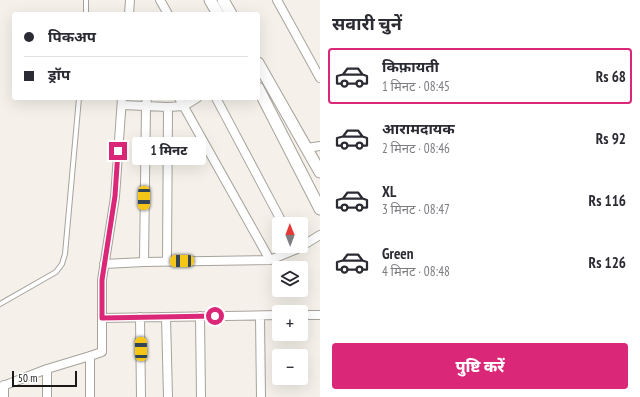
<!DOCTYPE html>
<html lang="hi">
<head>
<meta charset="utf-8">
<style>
  :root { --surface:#fff; --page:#f2f2f3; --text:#2b2b33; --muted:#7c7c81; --line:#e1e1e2; --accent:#db2777 }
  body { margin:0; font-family:"PT Sans Narrow","Noto Sans Devanagari",sans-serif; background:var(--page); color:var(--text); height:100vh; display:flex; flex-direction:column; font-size:15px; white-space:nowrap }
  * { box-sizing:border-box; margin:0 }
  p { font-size:13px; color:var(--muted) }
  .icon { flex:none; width:22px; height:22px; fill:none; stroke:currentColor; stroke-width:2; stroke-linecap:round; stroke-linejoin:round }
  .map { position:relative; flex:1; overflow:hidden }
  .drawer { display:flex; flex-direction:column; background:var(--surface); width:320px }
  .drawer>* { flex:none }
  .top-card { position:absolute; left:12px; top:12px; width:248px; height:88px; border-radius:4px; box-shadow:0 4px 16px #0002; display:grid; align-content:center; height:88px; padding:0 12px; background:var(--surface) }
  .needle { width:26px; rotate:359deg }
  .fabs { position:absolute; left:272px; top:217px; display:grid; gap:8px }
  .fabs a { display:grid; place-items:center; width:36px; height:36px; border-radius:4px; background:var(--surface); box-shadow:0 4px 16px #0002; font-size:20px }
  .scale { position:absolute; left:12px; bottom:10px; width:65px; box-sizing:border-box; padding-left:4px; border:2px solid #1b1917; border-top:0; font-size:11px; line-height:14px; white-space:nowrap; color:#1b1917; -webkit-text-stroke:3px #fff; paint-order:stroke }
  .end { position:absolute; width:18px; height:18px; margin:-9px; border:5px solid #db2777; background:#fff; box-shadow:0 0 0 2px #fff }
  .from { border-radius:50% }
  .bubble { position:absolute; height:28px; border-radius:4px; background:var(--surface); box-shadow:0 4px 16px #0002; font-size:13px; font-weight:800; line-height:28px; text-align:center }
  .car { position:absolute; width:12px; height:24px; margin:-12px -6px; border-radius:5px; box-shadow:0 0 3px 1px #0007; background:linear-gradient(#f5c518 24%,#345 0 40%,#f5c518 0 76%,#345 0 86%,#f5c518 0) }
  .top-card b { display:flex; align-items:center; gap:14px; height:38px; font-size:15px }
  .top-card b+b { border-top:1px solid var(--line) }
  .top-card i { width:10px; height:10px; background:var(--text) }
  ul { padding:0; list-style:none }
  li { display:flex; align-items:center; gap:12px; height:56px; margin:0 8px 6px; padding:0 4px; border:2px solid transparent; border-radius:4px }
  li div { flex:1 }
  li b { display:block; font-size:15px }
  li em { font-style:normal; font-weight:800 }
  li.selected { border-color:var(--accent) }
  li>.icon { width:36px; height:36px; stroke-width:1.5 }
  h2 { padding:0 12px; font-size:18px; line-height:48px }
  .cta { display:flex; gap:8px; margin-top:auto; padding:8px 12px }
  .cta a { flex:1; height:46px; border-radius:4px; background:var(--accent); color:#fff; font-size:16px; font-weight:800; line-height:46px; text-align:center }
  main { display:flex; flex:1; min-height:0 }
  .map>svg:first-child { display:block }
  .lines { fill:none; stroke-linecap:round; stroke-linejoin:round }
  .lane-casing { stroke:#a7a39c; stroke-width:6 }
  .street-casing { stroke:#a7a39c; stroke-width:10 }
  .secondary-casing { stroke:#a7a39c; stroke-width:13 }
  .lane { stroke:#fff; stroke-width:4 }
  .street { stroke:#fff; stroke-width:8 }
  .secondary { stroke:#fff; stroke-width:11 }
  .route { stroke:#db2777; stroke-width:5 }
</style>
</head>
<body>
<main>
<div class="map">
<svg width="320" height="397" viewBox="0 0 320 397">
  <rect width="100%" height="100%" fill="#f5f1ea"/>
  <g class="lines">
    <g class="lane-casing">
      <path id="lane" d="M 86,0 L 86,14
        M 0,304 L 56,272 L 62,264 L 65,254 L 79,98"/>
    </g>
    <g class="street-casing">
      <path id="street" d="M 160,0 L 168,14
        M 277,0 L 320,78
        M 129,14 L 130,0
        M 179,98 L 270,260
        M 216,98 L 283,224
        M 122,105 L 168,107 L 184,106 L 197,98
        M 307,148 L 320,146
        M 167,261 L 168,107
        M 144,262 L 146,106 L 147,98
        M 104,264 L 144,262 L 270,260 L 297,249 L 320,235
        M 301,315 L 320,315
        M 200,316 L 201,397
        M 260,316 L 261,397
        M 140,317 L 141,397
        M 166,317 L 168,397
        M 102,318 L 279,315
        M 47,369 L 47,397
        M 4,385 L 4,397
        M 0,387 L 47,369 L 90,356 L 102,352 L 102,280 L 115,197 L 122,98
        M 90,397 L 90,356"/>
    </g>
    <g class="secondary-casing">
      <path id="secondary" d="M 210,0 L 218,14
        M 223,0 L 231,14
        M 258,63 L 320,172
        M 258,88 L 320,209"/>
    </g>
    <use href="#lane" class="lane"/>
    <use href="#street" class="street"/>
    <use href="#secondary" class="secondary"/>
  </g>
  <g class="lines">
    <path class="route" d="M 118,151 L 115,196 L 102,280 L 102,318 L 215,316"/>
  </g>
</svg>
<div class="fabs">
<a><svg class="needle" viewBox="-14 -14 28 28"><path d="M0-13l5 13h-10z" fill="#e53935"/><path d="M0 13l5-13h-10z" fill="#7c7c81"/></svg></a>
<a><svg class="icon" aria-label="layers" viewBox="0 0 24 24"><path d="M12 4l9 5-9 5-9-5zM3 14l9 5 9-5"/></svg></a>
<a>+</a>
<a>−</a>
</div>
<div class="scale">50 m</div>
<i class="end from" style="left:215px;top:316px"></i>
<i class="end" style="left:118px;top:151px"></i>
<div class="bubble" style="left:132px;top:137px;width:74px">1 मिनट</div>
<i class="car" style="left:144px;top:198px;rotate:181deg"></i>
<i class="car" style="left:182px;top:261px;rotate:269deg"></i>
<i class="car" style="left:141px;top:349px;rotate:359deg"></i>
<div class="top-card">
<b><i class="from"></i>पिकअप</b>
<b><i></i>ड्रॉप</b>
</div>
</div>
<section class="drawer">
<h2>सवारी चुनें</h2>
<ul>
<li class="selected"><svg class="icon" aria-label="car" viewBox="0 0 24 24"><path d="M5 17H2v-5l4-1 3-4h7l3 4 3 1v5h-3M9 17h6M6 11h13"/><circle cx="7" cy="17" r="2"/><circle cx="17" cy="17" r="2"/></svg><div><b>किफ़ायती</b><p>1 मिनट · 08:45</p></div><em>Rs 68</em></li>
<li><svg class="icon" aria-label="car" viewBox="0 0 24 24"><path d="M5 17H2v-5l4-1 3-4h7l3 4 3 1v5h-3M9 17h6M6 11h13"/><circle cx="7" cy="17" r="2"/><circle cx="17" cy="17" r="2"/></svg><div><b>आरामदायक</b><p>2 मिनट · 08:46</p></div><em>Rs 92</em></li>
<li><svg class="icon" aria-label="car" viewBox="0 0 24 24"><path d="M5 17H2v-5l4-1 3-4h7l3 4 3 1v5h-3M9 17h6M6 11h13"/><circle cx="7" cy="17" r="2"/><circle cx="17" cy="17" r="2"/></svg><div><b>XL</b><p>3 मिनट · 08:47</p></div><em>Rs 116</em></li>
<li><svg class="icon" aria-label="car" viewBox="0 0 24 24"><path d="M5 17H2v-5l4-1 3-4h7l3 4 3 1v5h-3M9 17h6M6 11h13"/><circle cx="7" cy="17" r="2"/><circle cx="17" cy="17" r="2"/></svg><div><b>Green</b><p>4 मिनट · 08:48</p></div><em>Rs 126</em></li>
</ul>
<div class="cta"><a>पुष्टि करें</a></div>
</section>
</main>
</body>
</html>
